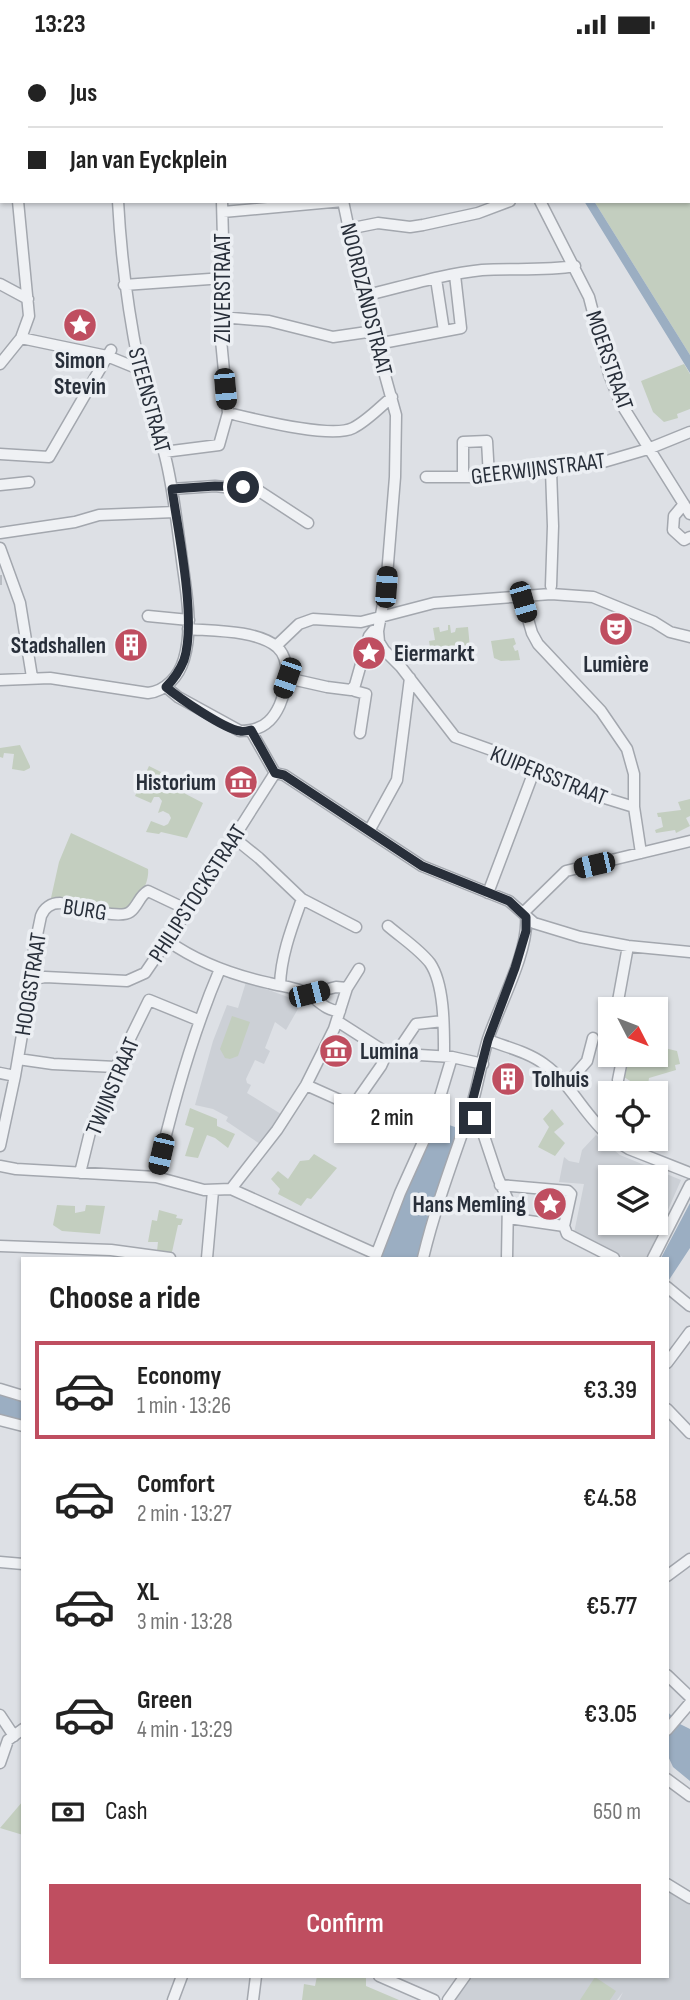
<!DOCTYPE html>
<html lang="en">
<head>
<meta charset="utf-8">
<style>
  :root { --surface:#fff; --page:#f6f6f6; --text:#222; --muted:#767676; --line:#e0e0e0; --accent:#bf4e60 }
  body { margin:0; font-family:"Sofia Sans Condensed",sans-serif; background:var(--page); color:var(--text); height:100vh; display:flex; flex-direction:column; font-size:26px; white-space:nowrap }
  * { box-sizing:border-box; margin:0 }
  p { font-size:23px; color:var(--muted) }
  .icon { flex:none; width:38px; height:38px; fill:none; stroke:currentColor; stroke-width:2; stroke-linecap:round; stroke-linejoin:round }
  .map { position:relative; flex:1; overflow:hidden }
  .sheet { position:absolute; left:21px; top:1208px; width:648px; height:721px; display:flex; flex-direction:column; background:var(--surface); border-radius:0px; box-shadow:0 2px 5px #0004 }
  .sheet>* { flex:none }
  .banner { position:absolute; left:0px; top:0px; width:691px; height:154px; box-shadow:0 2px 5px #0004; display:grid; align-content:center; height:154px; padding:0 28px; background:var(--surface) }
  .needle { width:46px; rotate:132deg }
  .buttons { position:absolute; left:598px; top:948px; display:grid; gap:14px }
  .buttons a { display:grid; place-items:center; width:70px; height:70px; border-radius:0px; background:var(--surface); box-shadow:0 2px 5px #0004; font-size:35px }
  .end { position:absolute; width:32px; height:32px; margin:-16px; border:9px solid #282f3a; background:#fff; box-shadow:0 0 0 4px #fff }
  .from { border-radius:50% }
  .bubble { position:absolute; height:49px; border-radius:0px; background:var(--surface); box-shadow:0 2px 5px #0004; font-size:23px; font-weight:600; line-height:49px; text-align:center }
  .car { position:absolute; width:21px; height:42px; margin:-21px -10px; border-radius:9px; box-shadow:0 0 5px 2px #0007; background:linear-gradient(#222 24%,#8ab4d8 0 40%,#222 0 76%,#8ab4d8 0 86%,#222 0) }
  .banner b { display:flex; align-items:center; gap:24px; height:66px; font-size:26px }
  .banner b+b { border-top:2px solid var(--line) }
  .banner i { width:18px; height:18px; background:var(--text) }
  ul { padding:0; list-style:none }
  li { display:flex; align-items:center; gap:21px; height:98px; margin:0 14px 10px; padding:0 14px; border:4px solid transparent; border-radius:0px }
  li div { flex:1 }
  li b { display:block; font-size:26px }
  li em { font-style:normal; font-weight:600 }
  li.active { border-color:var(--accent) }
  li>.icon { width:63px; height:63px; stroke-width:1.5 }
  h2 { padding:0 28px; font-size:32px; line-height:84px }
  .pay { display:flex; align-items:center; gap:18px; height:77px; padding:0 28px; font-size:26px }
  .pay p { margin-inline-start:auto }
  .cta { display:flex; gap:14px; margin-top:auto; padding:14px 28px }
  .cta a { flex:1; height:80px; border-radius:0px; background:var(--accent); color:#fff; font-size:28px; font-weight:600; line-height:80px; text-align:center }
  .status { display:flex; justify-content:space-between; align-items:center; height:49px; padding:0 35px; background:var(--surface); direction:ltr }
  .status svg { height:19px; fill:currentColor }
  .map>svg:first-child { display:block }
  .built { fill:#ccd0d6; fill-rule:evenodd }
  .green { fill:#c3cebf }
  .water { fill:#9baec2 }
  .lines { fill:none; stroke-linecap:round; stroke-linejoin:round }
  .street-tunnel { stroke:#b9bdc3; stroke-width:10; stroke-dasharray:10 5; stroke-linecap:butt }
  .street-casing { stroke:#a3a7ae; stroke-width:13 }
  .street { stroke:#eff1f4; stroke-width:10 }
  .route { stroke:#282f3a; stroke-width:9 }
  .labels { text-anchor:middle; stroke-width:7; stroke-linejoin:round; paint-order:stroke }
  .street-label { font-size:23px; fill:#282f3a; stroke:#eceff3 }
  .poi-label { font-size:23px; font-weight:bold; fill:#282f3a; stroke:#eceff3; text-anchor:end }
</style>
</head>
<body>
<div class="status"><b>13:23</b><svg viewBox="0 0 49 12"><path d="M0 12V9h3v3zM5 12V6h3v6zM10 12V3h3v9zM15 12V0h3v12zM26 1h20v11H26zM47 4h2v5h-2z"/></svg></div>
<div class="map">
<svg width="690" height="1951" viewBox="0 0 690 1951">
  <rect width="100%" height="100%" fill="#dde0e5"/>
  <path class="built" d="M 246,933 L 288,948 L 299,958 L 286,981 L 275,973 L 265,999 L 270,1002 L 264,1015 L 255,1011 L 246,1030 L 247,1034 L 251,1036 L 247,1044 L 281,1065 L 260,1095 L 226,1072 L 228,1068 L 213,1060 L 195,1056 L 213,992 L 227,956 L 238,959 Z
    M 596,1086 L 620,1106 L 681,1131 L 647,1209 L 625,1209 L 574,1184 L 584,1135 L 559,1133 L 564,1108 L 569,1112 L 579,1114 L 582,1101 ZM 611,1129 L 656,1129 L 656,1174 L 611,1174 Z
    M 667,1841 L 690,1855 L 690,1951 L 619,1951 L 623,1943 L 617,1951 L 454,1951 L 472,1927 L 667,1927 Z"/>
  <path class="green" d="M 690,128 L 690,306 L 594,152 L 690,152 Z
    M 684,315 L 690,325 L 690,360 L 677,365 L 678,369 L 664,373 L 653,363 L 641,332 Z
    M 448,576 L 450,576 L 451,584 L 455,583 L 456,579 L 468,578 L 470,599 L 431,604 L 429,592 L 435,591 L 433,579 L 439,578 L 440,583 L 448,581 Z
    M 514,589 L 516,595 L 513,597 L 515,602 L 518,601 L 520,611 L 501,612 L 494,609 L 491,592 Z
    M 20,696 L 30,717 L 30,719 L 24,722 L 12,720 L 14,705 L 4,704 L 3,709 L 0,708 L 0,699 Z
    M 149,717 L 161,723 L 157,730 L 203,754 L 187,789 L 161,783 L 159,785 L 146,783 L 151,772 L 164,777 L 168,775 L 171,769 L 169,765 L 163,762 L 158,764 L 162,752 L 159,748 L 154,748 L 151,754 L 135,747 Z
    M 690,750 L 690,767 L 686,769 L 690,777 L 676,784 L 675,781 L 656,784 L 655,781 L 663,778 L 661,768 L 658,768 L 657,764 L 681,761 L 678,753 Z
    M 71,784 L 148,820 C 150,835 135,861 119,863 C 109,864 95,859 86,857 L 82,852 L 65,848 L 60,851 L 51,849 L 59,813 Z
    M 232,967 L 250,973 L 238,1007 L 230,1010 L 225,1009 L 220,1000 Z
    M 656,997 L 677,1002 L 680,1015 L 675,1016 L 676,1021 L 649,1029 L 647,1043 L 624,1028 L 627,1006 L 656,1006 Z
    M 190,1059 L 217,1070 L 217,1077 L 235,1085 L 228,1099 L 215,1089 L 207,1086 L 198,1109 L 185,1107 L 194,1079 L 185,1076 Z
    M 552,1060 L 564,1075 L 554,1083 L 565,1094 L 555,1107 L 538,1098 L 549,1078 L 543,1070 Z
    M 314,1105 L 337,1119 L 311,1150 L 307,1149 L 301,1157 L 278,1145 L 280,1140 L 271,1130 L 278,1122 L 288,1130 L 300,1112 L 309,1111 Z
    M 57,1156 L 75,1157 L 75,1164 L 85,1162 L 86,1156 L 105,1157 L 100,1185 L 62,1182 L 53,1176 Z
    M 159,1161 L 177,1166 L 176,1169 L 183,1170 L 181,1176 L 178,1176 L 172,1203 L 157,1202 L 158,1193 L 148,1193 L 152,1171 L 157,1172 Z
    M 23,1752 L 23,1786 L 0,1779 Z
    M 317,1927 L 366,1927 L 366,1937 L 399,1951 L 302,1951 L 304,1935 L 315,1937 Z
    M 595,1928 L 616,1942 L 610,1951 L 580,1951 Z"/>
  <path class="water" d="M 584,152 L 594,152 L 690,306 L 690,324 Z
    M 437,1072 L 458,1079 L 428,1168 L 418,1209 L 381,1209 L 405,1144 Z
    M 690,1154 L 690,1199 L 667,1234 L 667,1209 L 661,1209 Z
    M 0,1343 L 23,1351 L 23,1374 L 0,1368 Z
    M 667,1662 L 678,1674 L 690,1680 L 690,1732 L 673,1718 L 667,1705 Z"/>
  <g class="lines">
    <path class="street-tunnel" d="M 0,531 L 2,531"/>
    <g class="street-casing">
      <path id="street" d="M 49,0 L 55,2
        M 283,0 L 285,2
        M 540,0 L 540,2
        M 112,2 L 113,0
        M 327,2 L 327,0
        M 607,2 L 607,0
        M 0,145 L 2,146
        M 343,152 L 363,247 L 396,366 L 395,428 L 386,539 L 378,582 L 379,593 L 384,601 L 401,618 L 455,688 L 536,717 L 582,742 L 634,758
        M 540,152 L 589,248 L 609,325 L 620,353 L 690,465
        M 223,163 L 343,152
        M 348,180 L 378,174 L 410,178 L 423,176 L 478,164 L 510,152
        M 436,230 L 444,282
        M 0,235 L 28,250
        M 124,236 L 224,229
        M 363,247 C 402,238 442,225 482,221 C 513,219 545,222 575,217
        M 221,268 L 269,272 L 333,288 L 374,282
        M 21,289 L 107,307 L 139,320
        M 377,295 L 461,279 L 455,226
        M 0,315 L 21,289 L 29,267 L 18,152
        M 228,364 C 254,370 331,390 353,379 C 367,372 380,358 392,348
        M 164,403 L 219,396 L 228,364 L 221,291 L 224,229 L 222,152
        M 0,405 L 49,408 L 111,301
        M 551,421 L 553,477 L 551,537
        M 426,428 L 489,428 L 600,414 L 648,400 L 690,383
        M 463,428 L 463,393 L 487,392 L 489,428
        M 0,436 L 29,433
        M 172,440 L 215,437 L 259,442 L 308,474
        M 684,455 L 674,467 L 673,481 L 684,491 L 690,488
        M 0,484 L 75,473 L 99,466 L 175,463
        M 0,499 L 20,554 L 32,628
        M 521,546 L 532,584 L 538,595 L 601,662 L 627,700 L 634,725 L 634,758 L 641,804
        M 148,567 L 189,571
        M 276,597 L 299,575 L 313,570 L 361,573 L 434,554 L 551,545 L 593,548 L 654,573 L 670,583 L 690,588
        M 287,629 L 327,638 L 351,641 L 355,636 L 369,587 L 373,582
        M 0,631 L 50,629 L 148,644 C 166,642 179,627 184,610 C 194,576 185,537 181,504 C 176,470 173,436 164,403 C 157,374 145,346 139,316 C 128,262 121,208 118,152
        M 166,638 L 178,648 L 240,682 C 251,682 261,680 269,672 C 285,657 295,614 277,598 C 257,581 213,582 188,580
        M 355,642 L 366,645 L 360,684
        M 251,682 L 275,724
        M 275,724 L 284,726 L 422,817 L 509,852 L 534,874 L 580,888 L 628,897 L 690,903
        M 369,782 L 397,731 L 410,629
        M 233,788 L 259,809 L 302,850 L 356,878
        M 488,844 L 536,717
        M 523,864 L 566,822 L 690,792
        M 388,877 C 402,889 419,900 430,914 C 445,936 444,982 444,1007
        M 168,892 C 199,914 233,926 269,934 C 280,937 291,938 302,942 C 316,947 323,962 340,962
        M 35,930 L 45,928 L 127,932 L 145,924 L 184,867 L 275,724
        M 35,930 L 30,921 L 31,915 L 41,867 C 44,859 51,854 60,854 C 74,857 119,871 130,863 C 138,857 139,847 148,842 L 188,861
        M 280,936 C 281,906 292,878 302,850
        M 309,945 L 336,938 L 347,939
        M 621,961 L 618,952 L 628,897
        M 337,972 L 387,1004 L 452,1008 L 483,1015
        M 488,991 C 506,998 528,1003 544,1015 C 571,1034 585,1068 611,1089
        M 395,1006 L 416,975 L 443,972
        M 18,1010 L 53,1015 L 116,1018
        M 0,1024 L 15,1027
        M 618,1031 L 623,1006
        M 306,1036 L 353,1057 L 381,1017 L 387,1004
        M 566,1036 L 587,1012 L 593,989
        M 470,1061 L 482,1081 L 498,1129 L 508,1151 L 507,1209
        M 613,1090 L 629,1100 L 690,1124
        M 0,1097 L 15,1027 L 30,939 L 35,930
        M 0,1117 L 16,1120 L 156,1128 L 204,1141 L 231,1140 L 376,1205
        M 80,1124 L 92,1075 L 116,1018 L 149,951 L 198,971
        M 156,1128 C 172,1057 191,988 220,920
        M 500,1136 L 568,1142 L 571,1145 L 564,1177 L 508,1169
        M 231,1140 L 277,1081 L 306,1036 L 334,980 L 347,939 L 359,920
        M 564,1177 L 567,1185 L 614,1209
        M 0,1197 L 111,1201 L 170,1209
        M 207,1209 L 213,1142
        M 375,1209 L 400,1144 L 433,1071 L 452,1008
        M 423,1209 C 435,1159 453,1111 470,1062 C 478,1038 481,1013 488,990 C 499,957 529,902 526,868
        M 653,1209 L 690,1136
        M 667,1238 L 690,1257
        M 667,1314 L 690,1283
        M 0,1340 L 23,1347
        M 667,1360 L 690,1384
        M 0,1371 L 23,1377
        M 0,1513 L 23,1515
        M 667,1527 L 690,1510
        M 667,1626 L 690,1648
        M 0,1666 L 14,1687
        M 667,1681 L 690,1654
        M 0,1714 L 8,1691 L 23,1680
        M 667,1730 L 690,1747
        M 667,1835 L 690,1849
        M 379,1927 L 434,1951
        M 173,1951 L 182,1927
        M 253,1951 L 256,1927
        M 448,1951 L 465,1927"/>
    </g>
    <use href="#street" class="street"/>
  </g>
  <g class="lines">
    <path class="route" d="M 243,438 L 215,437 L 172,440 C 178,483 197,571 184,611 C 180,621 174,630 166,638 C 179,649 224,680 240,682 C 243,683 247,682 251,681 L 275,724 L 284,726 L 422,817 L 509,852 L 526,868 L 526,882 L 515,919 L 488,991 L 470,1061 L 475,1069"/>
  </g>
  <defs>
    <g id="sight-disc" transform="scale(1.75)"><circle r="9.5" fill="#bf4e60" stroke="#eceff3"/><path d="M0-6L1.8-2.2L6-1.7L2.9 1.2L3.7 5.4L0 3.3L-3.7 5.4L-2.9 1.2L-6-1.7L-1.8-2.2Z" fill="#fff"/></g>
    <g id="theatre-disc" transform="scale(1.75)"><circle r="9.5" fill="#bf4e60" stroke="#eceff3"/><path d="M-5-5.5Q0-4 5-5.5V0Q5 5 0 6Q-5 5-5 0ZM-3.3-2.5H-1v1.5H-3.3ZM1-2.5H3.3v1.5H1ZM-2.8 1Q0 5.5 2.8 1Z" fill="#fff"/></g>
    <g id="building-disc" transform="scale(1.75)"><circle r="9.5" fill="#bf4e60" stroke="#eceff3"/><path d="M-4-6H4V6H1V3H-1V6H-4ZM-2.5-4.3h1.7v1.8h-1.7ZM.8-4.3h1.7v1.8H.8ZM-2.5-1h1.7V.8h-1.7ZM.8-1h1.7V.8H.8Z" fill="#fff"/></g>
    <g id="museum-disc" transform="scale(1.75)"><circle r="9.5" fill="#bf4e60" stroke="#eceff3"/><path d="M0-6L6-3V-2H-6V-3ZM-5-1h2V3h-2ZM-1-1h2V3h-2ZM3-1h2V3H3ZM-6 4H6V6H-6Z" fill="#fff"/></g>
  </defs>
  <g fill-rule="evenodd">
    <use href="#sight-disc" x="80" y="276"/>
    <use href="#theatre-disc" x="616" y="580"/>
    <use href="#building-disc" x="131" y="596"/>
    <use href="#sight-disc" x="369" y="604"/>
    <use href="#museum-disc" x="241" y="733"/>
    <use href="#museum-disc" x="336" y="1002"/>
    <use href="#building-disc" x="508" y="1030"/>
    <use href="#sight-disc" x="550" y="1155"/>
  </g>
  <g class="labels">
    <g class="street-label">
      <text transform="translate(222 239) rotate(-90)" y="8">ZILVERSTRAAT</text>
      <text transform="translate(367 250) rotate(76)" y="8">NOORDZANDSTRAAT</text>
      <text transform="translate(610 311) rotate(71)" y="8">MOERSTRAAT</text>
      <text transform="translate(150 351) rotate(75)" y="8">STEENSTRAAT</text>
      <text transform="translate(538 419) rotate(-7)" y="8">GEERWIJNSTRAAT</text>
      <text transform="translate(549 726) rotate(22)" y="8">KUIPERSSTRAAT</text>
      <text transform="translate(197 844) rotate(-57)" y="8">PHILIPSTOCKSTRAAT</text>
      <text transform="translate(85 860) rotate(9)" y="8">BURG</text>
      <text transform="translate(30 935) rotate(-81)" y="8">HOOGSTRAAT</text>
      <text transform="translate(112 1037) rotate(-67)" y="8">TWIJNSTRAAT</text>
    </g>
    <g class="poi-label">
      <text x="80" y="319" text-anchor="middle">Simon<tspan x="80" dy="26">Stevin</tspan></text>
      <text x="106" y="604">Stadshallen</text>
      <text x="394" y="612" text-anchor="start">Eiermarkt</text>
      <text x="616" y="623" text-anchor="middle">Lumière</text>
      <text x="216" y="741">Historium</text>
      <text x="360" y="1010" text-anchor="start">Lumina</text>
      <text x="532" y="1038" text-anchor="start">Tolhuis</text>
      <text x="526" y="1163">Hans Memling</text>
    </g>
  </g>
</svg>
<div class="buttons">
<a><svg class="needle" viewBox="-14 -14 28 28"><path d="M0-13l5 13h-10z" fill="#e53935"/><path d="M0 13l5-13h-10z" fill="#767676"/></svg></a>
<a><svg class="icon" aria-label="locate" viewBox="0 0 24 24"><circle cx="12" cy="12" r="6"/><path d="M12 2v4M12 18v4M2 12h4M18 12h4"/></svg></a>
<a><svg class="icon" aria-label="layers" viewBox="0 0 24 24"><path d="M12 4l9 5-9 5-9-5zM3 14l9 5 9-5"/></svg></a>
</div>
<i class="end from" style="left:243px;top:438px"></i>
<i class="end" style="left:475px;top:1069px"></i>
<div class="bubble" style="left:334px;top:1045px;width:116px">2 min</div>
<i class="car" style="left:225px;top:340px;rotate:175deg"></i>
<i class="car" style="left:386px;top:538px;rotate:4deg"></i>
<i class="car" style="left:523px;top:553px;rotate:164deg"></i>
<i class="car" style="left:287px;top:629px;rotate:199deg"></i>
<i class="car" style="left:594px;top:816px;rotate:257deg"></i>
<i class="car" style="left:309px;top:945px;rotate:76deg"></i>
<i class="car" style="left:161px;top:1105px;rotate:193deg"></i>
<div class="banner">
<b><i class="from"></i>Jus</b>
<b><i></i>Jan van Eyckplein</b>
</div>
<section class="sheet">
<h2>Choose a ride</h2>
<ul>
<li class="active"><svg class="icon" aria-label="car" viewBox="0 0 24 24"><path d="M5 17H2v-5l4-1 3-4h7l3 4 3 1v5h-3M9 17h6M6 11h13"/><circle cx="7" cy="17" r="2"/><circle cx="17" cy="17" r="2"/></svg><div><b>Economy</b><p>1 min · 13:26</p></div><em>€3.39</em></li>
<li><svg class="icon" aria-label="car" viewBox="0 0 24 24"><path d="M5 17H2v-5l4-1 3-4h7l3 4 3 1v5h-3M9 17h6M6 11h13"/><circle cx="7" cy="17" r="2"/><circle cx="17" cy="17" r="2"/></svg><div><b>Comfort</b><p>2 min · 13:27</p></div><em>€4.58</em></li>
<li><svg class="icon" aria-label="car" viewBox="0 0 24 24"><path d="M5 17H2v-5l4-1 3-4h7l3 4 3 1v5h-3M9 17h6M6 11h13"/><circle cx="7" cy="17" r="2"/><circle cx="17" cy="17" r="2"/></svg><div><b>XL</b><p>3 min · 13:28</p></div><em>€5.77</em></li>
<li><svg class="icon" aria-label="car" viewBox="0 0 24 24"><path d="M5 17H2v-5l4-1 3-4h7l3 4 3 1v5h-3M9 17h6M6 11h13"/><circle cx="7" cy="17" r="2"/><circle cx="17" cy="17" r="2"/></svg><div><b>Green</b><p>4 min · 13:29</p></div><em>€3.05</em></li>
</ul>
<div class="pay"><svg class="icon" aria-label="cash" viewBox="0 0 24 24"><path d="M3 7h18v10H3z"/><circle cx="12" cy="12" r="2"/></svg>Cash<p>650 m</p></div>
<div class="cta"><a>Confirm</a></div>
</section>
</div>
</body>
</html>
